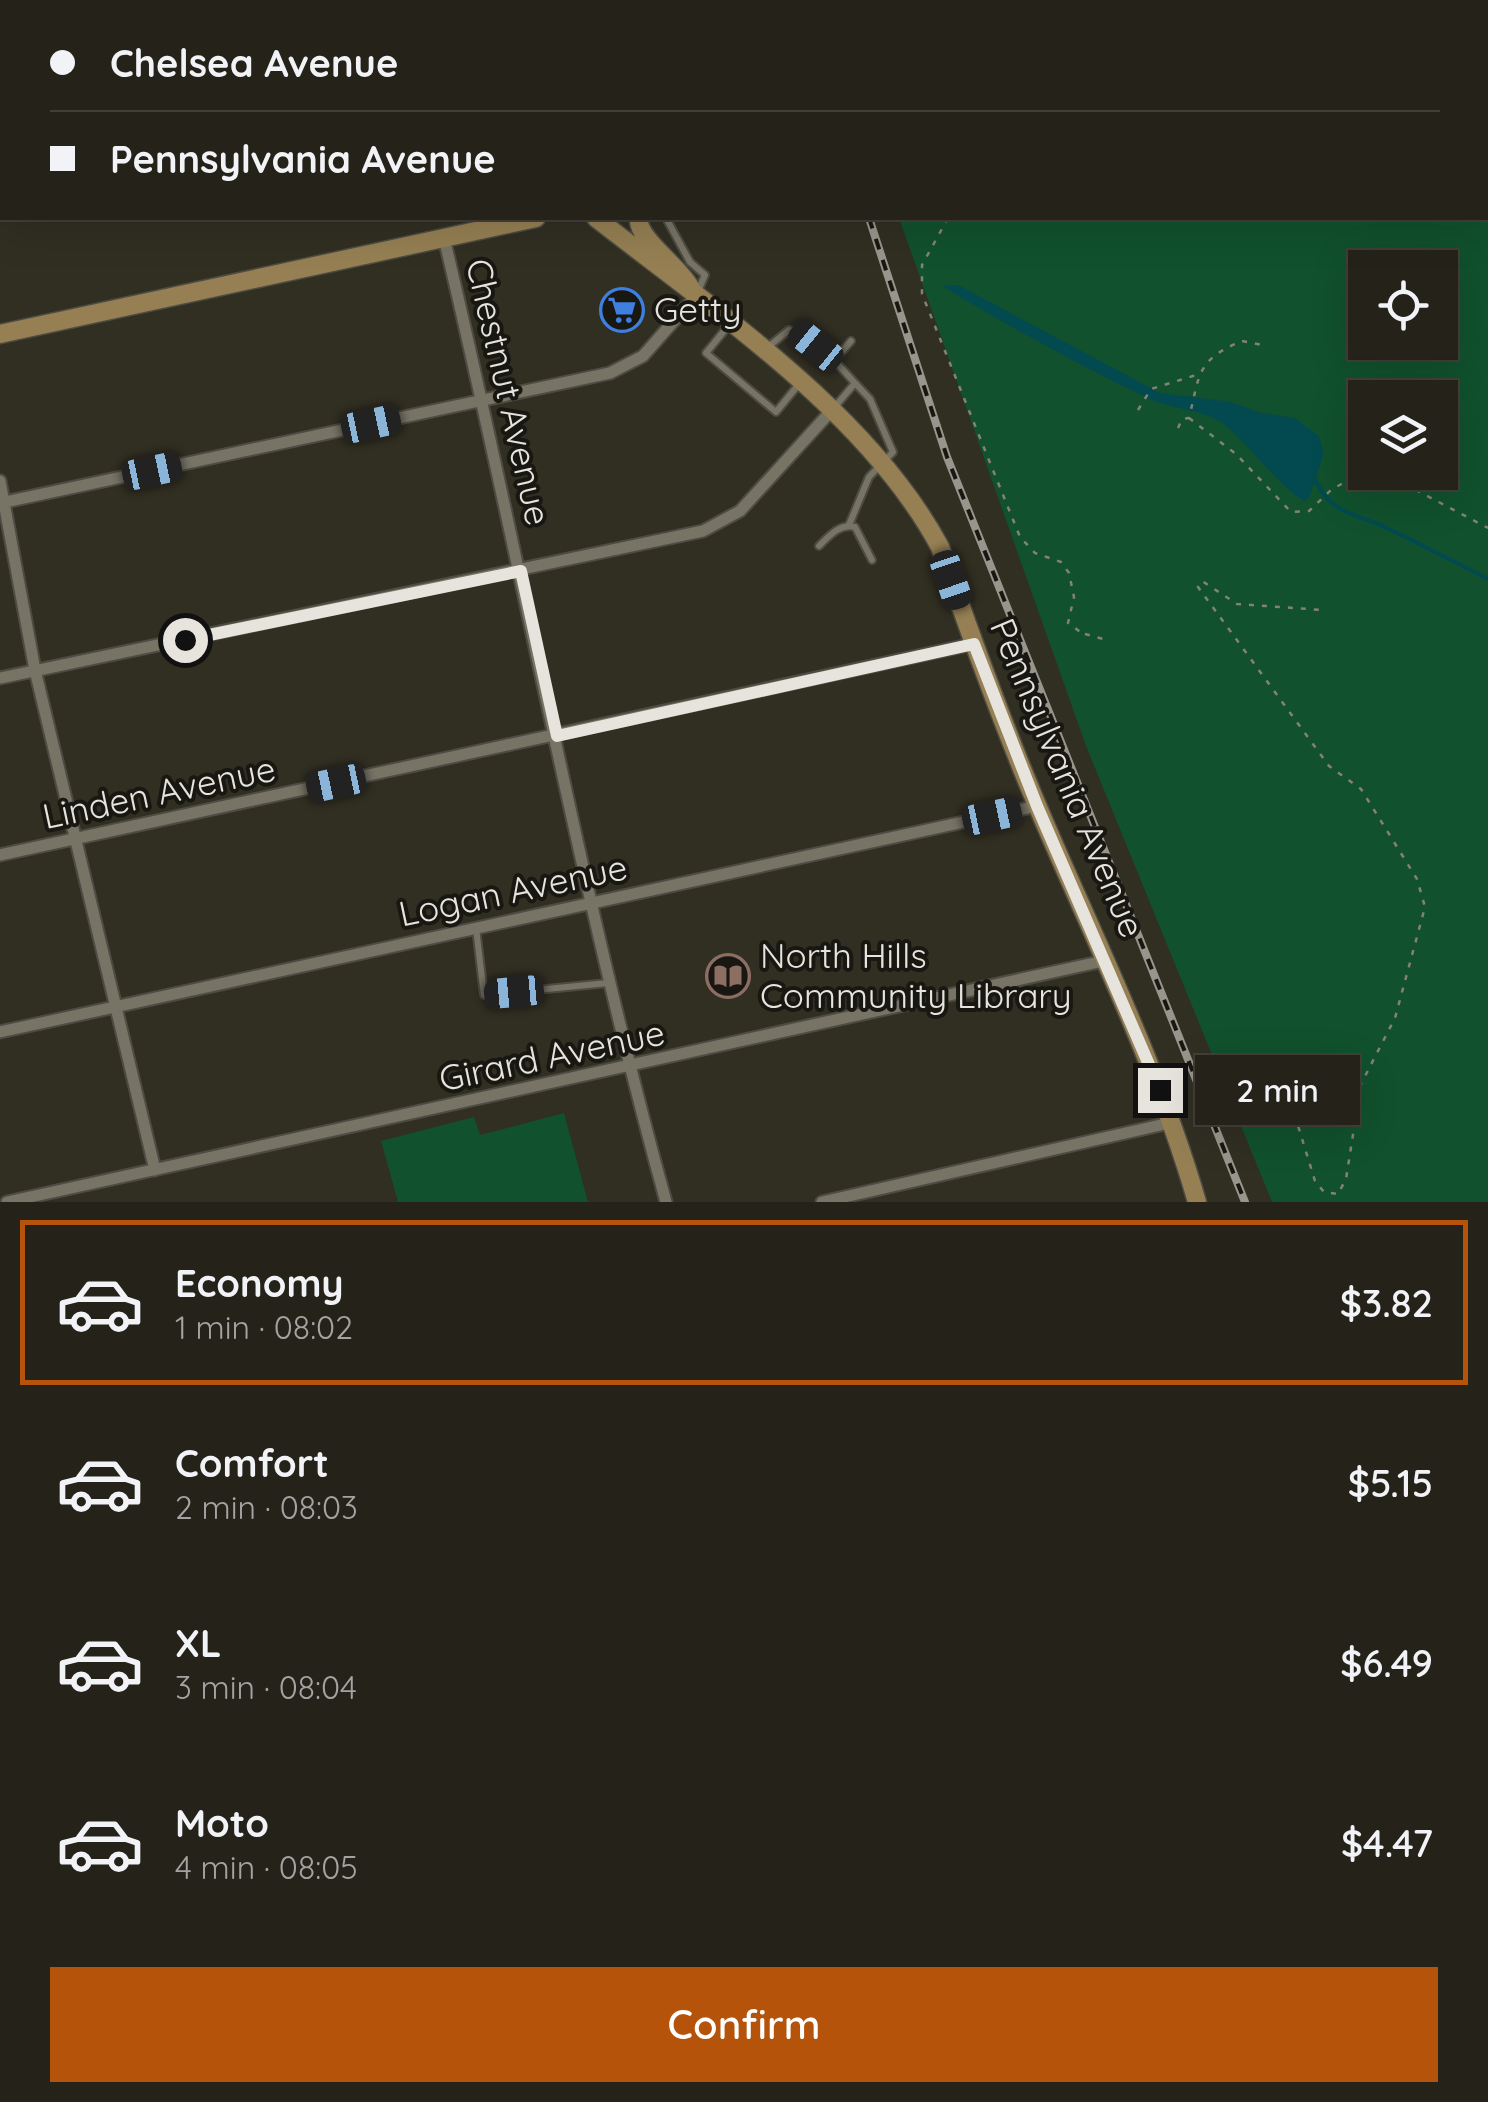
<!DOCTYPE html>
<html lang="en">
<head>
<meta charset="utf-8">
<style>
  :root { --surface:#25221a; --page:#2d2a23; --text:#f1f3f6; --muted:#a3a4a2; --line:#423f39; --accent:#b45309 }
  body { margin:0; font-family:Quicksand,sans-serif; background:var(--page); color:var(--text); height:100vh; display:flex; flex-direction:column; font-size:38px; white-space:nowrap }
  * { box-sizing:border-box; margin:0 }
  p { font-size:32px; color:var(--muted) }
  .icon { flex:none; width:55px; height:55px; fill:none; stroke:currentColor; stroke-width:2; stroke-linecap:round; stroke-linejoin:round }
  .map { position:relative; height:1202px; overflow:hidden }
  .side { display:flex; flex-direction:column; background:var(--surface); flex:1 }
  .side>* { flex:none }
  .hud { position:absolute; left:0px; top:0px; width:1490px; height:220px; box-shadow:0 10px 40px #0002,0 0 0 2px var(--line); display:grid; align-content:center; height:220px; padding:0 50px; background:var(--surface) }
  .fabs { position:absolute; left:1348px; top:250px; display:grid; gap:20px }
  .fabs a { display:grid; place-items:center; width:110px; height:110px; border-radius:0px; background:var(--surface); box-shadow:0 10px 40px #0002,0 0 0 2px var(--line); font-size:50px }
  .end { position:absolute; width:45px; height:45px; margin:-22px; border:12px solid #e6e4dd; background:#111; box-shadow:0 0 0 5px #111 }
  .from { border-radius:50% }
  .bubble { position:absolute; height:70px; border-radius:0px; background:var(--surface); box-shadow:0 10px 40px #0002,0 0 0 2px var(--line); font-size:32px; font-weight:600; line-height:70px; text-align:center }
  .car { position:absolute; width:30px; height:60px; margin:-30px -15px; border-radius:12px; box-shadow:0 0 8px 2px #0007; background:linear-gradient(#222 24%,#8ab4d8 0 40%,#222 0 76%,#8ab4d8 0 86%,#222 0) }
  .hud b { display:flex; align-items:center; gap:35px; height:95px; font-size:38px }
  .hud b+b { border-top:2px solid var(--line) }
  .hud i { width:25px; height:25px; background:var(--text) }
  ul { padding:18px 0 0; list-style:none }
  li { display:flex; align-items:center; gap:30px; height:165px; margin:0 20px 15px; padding:0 30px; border:5px solid transparent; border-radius:0px }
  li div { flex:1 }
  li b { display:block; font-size:38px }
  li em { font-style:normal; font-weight:600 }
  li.active { border-color:var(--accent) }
  li>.icon { width:90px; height:90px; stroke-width:1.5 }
  .primary-button { display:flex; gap:20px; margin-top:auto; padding:20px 50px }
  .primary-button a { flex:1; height:115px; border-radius:0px; background:var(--accent); color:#fff; font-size:40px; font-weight:600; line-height:115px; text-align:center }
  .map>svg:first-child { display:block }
  .green { fill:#11512d; fill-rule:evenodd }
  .water { fill:#034a50 }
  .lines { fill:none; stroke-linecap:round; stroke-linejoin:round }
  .stream { stroke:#034a50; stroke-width:4 }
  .lane-casing { stroke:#4e4c42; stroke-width:10 }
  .street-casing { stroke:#4e4c42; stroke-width:15 }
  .secondary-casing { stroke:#4e4c42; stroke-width:21 }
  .path { stroke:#848278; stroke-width:2.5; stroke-dasharray:5 8; stroke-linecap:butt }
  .lane { stroke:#777466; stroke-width:6 }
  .street { stroke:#777466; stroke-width:11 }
  .secondary { stroke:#957f53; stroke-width:18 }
  .rail-casing { stroke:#97958c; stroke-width:8 }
  .rail { stroke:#181711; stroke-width:4; stroke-dasharray:11; stroke-linecap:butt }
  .route { stroke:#e6e4dd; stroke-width:12 }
  .labels { text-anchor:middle; stroke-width:8; stroke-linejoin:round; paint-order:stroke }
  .poi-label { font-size:35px; fill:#e6e4dd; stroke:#181711; text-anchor:start }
  .street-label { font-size:35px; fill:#e6e4dd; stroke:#181711 }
</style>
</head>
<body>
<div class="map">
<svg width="1488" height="1202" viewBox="0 0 1488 1202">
  <rect width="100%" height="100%" fill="#312e22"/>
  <path class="green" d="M 1086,0 L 1488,0 L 1488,1202 L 1272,1202 L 1086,746 L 899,218 L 1488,218 L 1488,2 L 1082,2 ZM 1365,268 L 1440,268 L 1440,342 L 1365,342 ZM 1365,398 L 1440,398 L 1440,472 L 1365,472 Z
    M 564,1113 L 588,1202 L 398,1202 L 381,1141 L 474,1117 L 480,1135 Z"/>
  <path class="water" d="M 958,285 L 1160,393 L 1231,402 L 1261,413 L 1295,418 L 1319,436 L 1324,453 L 1309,498 L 1304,501 C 1270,479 1243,434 1215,419 C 1194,408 1170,409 1150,399 C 1078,365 1010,327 942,286 Z"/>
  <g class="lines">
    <path class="stream" d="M 1314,478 C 1333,517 1355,512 1389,529 C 1422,545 1455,562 1488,579"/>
    <g class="lane-casing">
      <path id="lane" d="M 1173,0 L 1176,2
        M 1325,2 L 1332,0
        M 666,218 L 690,262 L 705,275 L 698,291
        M 729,325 L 706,353 L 776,412 L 799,384
        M 768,347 L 789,330 C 813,333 839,366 855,383 L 833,409
        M 834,361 L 851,341
        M 849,525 L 869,477 L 893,452 L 870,399 L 855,383
        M 819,546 C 829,536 840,523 855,527 L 872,560
        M 476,928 L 484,995 L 608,983"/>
    </g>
    <g class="street-casing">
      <path id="street" d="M 512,2 L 524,0
        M 749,2 L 753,1
        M 0,84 L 2,85
        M 444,238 C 521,559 578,884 666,1202
        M 0,481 L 35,670 L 155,1170
        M 0,503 L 610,373 L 643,356 L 695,297
        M 0,678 L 703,531 L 740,511 L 832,410
        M 0,855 L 973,644
        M 0,1032 L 1037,806
        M 7,1202 L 1108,960
        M 822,1202 L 1174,1122"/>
    </g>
    <g class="secondary-casing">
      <path id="secondary" d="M 562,2 L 562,0
        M 1045,2 L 1049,0
        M 596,218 C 715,311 868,413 940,547 C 970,634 1001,720 1037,805 C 1093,937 1157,1064 1197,1202
        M 639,218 C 636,238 678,265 690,287
        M 0,334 L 536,218"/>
    </g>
    <path class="path" d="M 793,0 L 793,2
      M 839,0 L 840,2
      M 1488,132 L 1488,133
      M 948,218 L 922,265 L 922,294 L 1020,537 L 1035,553 L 1061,562 L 1069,573 L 1074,597 L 1068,623 L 1083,634
      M 1138,410 L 1151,389 L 1193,376 L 1199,370
      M 1189,418 L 1236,454 L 1291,512 L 1309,511 L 1332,489 L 1365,472
      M 1178,428 L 1182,419 L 1189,418 C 1200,374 1196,360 1242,341 L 1262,345
      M 1367,473 L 1395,479 L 1488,528
      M 1085,634 L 1107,640
      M 1283,1077 L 1315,1181 L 1324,1192 L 1338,1194 L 1346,1179 L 1361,1084 L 1395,1018 L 1425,907 L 1417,879 L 1361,789 L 1329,766 L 1198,587 L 1202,581 L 1237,604 L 1322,610"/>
    <use href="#lane" class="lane"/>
    <use href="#street" class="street"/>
    <use href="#secondary" class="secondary"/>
    <g class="rail-casing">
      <path id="rail" d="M 811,0 L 811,2
        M 869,218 L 947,457 L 1245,1202"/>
    </g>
    <use href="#rail" class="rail"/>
  </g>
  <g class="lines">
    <path class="route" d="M 185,640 L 521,571 L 557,736 L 974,644 L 1037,806 L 1160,1090"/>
  </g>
  <defs>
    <g id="supermarket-ring" transform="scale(2.25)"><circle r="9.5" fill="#181711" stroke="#3f7fe0" stroke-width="1.5"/><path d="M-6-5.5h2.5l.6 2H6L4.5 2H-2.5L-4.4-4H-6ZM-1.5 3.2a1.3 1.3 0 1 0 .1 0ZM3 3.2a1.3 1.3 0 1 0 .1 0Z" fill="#3f7fe0"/></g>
    <g id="library-ring" transform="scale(2.25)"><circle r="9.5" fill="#181711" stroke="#8d6e63" stroke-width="1.5"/><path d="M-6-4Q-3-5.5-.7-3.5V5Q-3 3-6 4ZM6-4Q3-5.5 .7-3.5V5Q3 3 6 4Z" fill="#8d6e63"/></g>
  </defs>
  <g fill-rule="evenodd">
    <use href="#supermarket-ring" x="622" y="310"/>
    <use href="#library-ring" x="728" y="976"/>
  </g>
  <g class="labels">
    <g class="poi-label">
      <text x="654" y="322">Getty</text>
      <text x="760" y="968">North Hills<tspan x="760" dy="40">Community Library</tspan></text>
    </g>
    <g class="street-label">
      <text transform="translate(508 392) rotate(77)" y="12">Chestnut Avenue</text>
      <text transform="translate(1067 778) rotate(67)" y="12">Pennsylvania Avenue</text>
      <text transform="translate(159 793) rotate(-12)" y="12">Linden Avenue</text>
      <text transform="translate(513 891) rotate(-12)" y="12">Logan Avenue</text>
      <text transform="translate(552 1056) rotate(-12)" y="12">Girard Avenue</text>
    </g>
  </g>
</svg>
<div class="fabs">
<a><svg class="icon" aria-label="locate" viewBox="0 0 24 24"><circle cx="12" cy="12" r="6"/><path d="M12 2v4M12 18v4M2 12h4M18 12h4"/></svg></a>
<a><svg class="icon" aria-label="layers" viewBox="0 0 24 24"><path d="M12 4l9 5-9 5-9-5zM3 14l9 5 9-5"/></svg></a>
</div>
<i class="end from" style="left:185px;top:640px"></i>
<i class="end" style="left:1160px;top:1090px"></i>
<div class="bubble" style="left:1195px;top:1055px;width:165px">2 min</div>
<i class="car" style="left:816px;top:346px;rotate:309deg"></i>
<i class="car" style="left:371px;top:424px;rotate:78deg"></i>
<i class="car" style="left:152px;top:471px;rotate:78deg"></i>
<i class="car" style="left:951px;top:580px;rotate:161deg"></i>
<i class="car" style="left:336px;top:783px;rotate:258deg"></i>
<i class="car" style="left:992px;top:816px;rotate:78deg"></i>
<i class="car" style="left:514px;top:992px;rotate:265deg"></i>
<div class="hud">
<b><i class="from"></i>Chelsea Avenue</b>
<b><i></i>Pennsylvania Avenue</b>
</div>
</div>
<section class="side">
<ul>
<li class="active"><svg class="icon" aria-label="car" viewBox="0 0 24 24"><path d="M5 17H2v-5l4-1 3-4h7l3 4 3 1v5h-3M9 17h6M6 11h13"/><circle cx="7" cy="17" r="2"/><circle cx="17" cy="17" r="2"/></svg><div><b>Economy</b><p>1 min · 08:02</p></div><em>$3.82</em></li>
<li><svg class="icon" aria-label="car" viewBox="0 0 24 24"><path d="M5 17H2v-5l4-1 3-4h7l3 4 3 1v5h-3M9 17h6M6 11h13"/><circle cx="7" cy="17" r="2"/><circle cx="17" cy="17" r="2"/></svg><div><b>Comfort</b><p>2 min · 08:03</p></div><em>$5.15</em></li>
<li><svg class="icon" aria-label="car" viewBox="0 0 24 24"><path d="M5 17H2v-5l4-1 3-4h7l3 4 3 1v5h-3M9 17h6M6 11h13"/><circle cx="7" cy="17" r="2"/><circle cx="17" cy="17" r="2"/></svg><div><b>XL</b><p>3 min · 08:04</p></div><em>$6.49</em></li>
<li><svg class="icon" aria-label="car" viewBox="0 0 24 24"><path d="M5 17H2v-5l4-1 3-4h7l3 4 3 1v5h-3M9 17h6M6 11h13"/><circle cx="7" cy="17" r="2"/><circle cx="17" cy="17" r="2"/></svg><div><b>Moto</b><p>4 min · 08:05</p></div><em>$4.47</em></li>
</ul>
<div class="primary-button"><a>Confirm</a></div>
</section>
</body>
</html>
